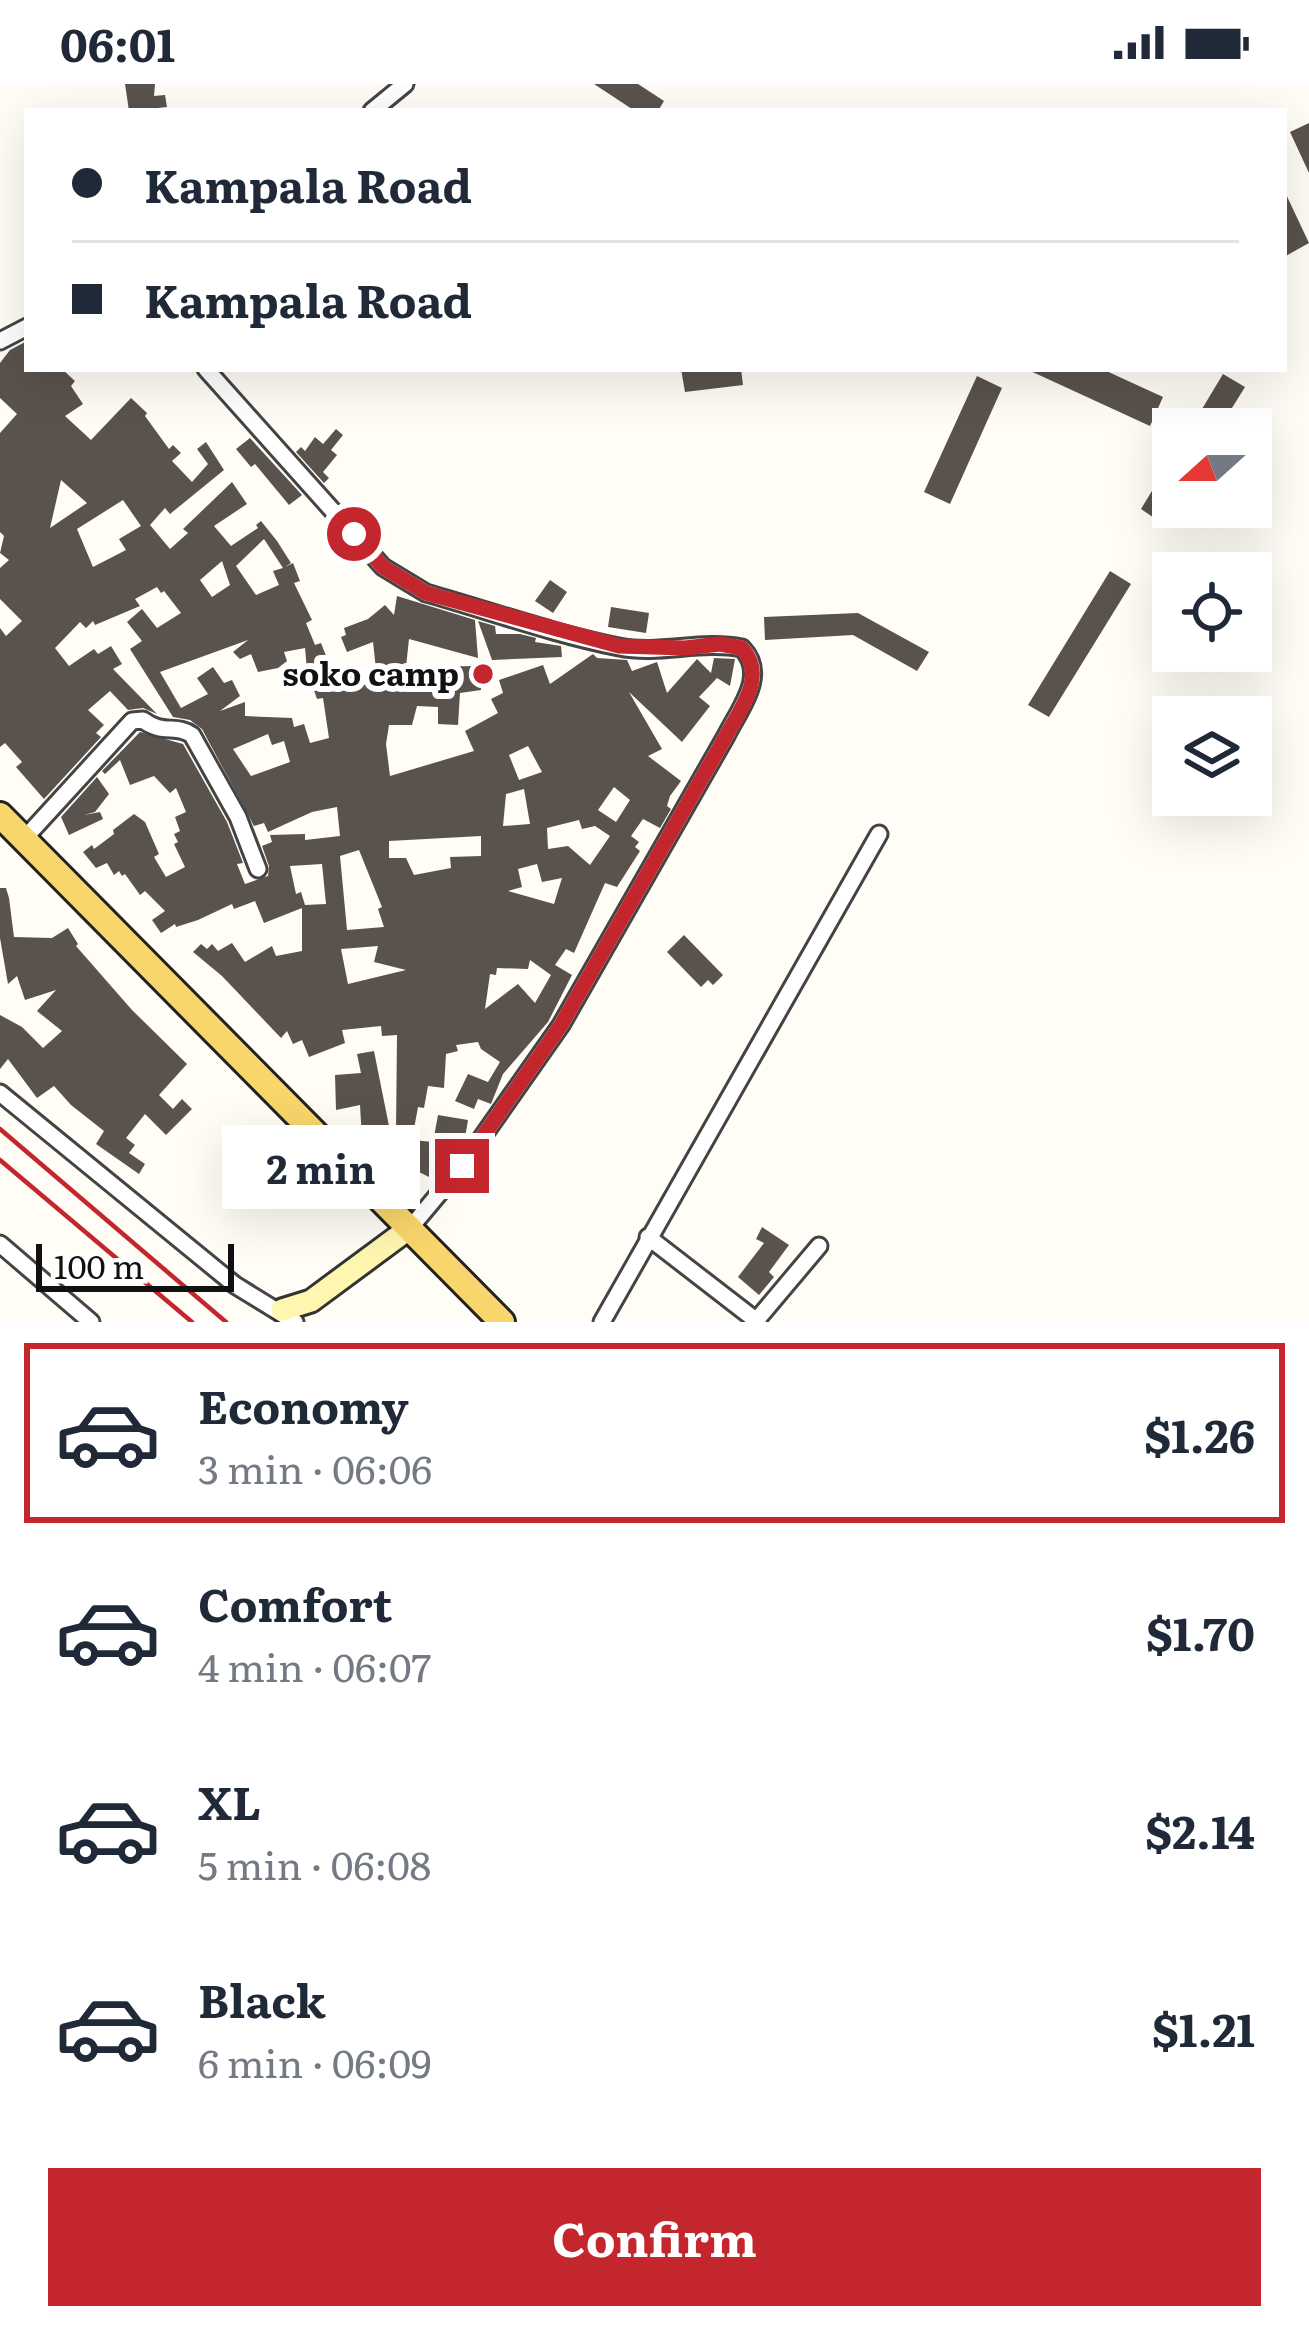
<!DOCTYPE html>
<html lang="en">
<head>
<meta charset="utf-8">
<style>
  :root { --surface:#fff; --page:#f6f6f7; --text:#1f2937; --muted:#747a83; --line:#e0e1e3; --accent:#c4262e }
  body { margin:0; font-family:Literata,serif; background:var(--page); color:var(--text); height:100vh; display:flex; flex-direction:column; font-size:45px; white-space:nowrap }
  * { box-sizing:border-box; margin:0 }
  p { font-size:39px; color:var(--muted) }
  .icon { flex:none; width:66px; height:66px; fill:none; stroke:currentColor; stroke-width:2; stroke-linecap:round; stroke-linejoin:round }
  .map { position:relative; height:1238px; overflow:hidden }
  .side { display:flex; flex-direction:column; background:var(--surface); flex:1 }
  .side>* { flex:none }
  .hud { position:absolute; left:24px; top:24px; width:1263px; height:264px; border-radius:0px; box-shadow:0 12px 48px #0002; display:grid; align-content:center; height:264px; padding:0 48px; background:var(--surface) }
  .needle { width:78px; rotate:249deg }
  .buttons { position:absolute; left:1152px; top:324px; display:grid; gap:24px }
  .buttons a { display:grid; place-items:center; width:120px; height:120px; border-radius:0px; background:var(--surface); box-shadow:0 12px 48px #0002; font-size:60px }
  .scale { position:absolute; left:36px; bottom:30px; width:198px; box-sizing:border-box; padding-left:12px; border:6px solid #111; border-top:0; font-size:33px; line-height:42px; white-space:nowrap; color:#111; -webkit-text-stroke:9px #fff; paint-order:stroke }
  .end { position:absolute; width:54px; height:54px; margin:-27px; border:15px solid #c4262e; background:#fff; box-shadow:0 0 0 6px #fff }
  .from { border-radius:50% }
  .bubble { position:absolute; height:84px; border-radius:0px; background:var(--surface); box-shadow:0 12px 48px #0002; font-size:39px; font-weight:700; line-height:84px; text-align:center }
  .hud b { display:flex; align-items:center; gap:42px; height:114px; font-size:45px }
  .hud b+b { border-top:3px solid var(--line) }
  .hud i { width:30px; height:30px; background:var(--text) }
  ul { padding:21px 0 0; list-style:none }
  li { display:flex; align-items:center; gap:36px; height:180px; margin:0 24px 18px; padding:0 24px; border:6px solid transparent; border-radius:0px }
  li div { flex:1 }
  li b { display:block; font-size:45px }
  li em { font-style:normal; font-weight:700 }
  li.on { border-color:var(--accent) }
  li>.icon { width:108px; height:108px; stroke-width:1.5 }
  .action { display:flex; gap:24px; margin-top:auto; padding:24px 48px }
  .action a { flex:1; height:138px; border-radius:0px; background:var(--accent); color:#fff; font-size:48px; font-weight:700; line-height:138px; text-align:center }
  .status { display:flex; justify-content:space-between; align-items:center; height:84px; padding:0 60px; background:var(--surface); direction:ltr }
  .status svg { height:33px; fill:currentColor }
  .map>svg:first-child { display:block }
  .building { fill:#5a524d; fill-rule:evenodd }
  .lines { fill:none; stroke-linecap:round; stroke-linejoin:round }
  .street-casing { stroke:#444; stroke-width:21 }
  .secondary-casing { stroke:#333; stroke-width:27 }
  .primary-casing { stroke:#222; stroke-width:30 }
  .street { stroke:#fff; stroke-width:15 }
  .secondary { stroke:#fff6b0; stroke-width:21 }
  .primary { stroke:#f9d66b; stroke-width:24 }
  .rail { stroke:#c4262e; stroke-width:4.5 }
  .route { stroke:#c4262e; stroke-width:15 }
  .poi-dot { fill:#c4262e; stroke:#fff; stroke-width:4.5 }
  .labels { text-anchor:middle; stroke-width:12; stroke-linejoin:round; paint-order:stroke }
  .poi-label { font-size:33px; font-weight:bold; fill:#111; stroke:#fff; text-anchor:end }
</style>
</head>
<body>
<div class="status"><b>06:01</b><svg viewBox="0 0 49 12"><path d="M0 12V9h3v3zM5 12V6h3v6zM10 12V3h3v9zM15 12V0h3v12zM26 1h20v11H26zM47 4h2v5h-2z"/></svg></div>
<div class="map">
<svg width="1309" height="1238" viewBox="0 0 1309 1238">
  <rect width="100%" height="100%" fill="#fffdf5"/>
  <path class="building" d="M 125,0 L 155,0 L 154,12 L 165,11 L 167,23 L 129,27 Z
    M 594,0 L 638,0 L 664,17 L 658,27 L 635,27 Z
    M 1309,39 L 1309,89 L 1290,48 Z
    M 1284,106 L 1309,159 L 1284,173 Z
    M 27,257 L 27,285 L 62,285 L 75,297 L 71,302 L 83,320 L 65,332 L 91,356 L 131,314 L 147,329 L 145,332 L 169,365 L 173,361 L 181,369 L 172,377 L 192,398 L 208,380 L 197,365 L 206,358 L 224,386 L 170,430 L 165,424 L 150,441 L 170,465 L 188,449 L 183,445 L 232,398 L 247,420 L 214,442 L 231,462 L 258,444 L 256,441 L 261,437 L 277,457 L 291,479 L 285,483 L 293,479 L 300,497 L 294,499 L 312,536 L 306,539 L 315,561 L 321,559 L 330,582 L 330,595 L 354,591 L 355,598 L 377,594 L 373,558 L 347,568 L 341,553 L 346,551 L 344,544 L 368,535 L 385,521 L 394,531 L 397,512 L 475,536 L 478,574 L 409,555 L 406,583 L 479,582 L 481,606 L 460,609 L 458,641 L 438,640 L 438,623 L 417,622 L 412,641 L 389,641 L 386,660 L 390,692 L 474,667 L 465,647 L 498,629 L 491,615 L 503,609 L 499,596 L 543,581 L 550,600 L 593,570 L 597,574 L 627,576 L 632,587 L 657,578 L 667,609 L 697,575 L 711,589 L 714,574 L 735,575 L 730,602 L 717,594 L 699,613 L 710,622 L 682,658 L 629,608 L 662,665 L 648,672 L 681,697 L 670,712 L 667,722 L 671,725 L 660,744 L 643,735 L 631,752 L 639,758 L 635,763 L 640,767 L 617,803 L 605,799 L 574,869 L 566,865 L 555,881 L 572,891 L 548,938 L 503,990 L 491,1020 L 478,1015 L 474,1025 L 455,1017 L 468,990 L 488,998 L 500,978 L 481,965 L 478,958 L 456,961 L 458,967 L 446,970 L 444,1004 L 428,1002 L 424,1024 L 418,1023 L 412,1056 L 433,1058 L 438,1031 L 468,1036 L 465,1054 L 459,1053 L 455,1071 L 444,1069 L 435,1096 L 411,1084 L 417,1074 L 410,1073 L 411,1060 L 411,1063 L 394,1060 L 387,1077 L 375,1072 L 384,1053 L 362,1055 L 360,1021 L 336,1026 L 335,991 L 361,989 L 357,970 L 374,967 L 390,1047 L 396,1047 L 397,951 L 382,952 L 381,942 L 342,946 L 345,959 L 309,973 L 302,956 L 293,960 L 287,947 L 281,954 L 222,892 L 193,868 L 201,860 L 207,865 L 212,860 L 218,867 L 232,859 L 245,878 L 272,862 L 276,872 L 302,867 L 302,824 L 264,839 L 255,817 L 234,825 L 232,820 L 198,836 L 176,843 L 175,840 L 161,849 L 152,836 L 165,827 L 145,807 L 140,811 L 125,790 L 122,792 L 119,787 L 114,791 L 107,779 L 96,784 L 83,768 L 92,761 L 94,765 L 114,750 L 113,746 L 134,730 L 145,738 L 159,770 L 154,773 L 166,793 L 185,783 L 174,760 L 178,758 L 174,750 L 180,747 L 175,733 L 186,728 L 176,704 L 170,709 L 154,692 L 130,701 L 120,676 L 105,690 L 102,687 L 140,648 L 183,660 L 227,738 L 243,779 L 237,780 L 245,800 L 268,792 L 269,782 L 262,762 L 272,758 L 270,751 L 305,750 L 305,756 L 340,752 L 337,723 L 312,728 L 268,748 L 264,739 L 254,742 L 202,645 L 190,636 L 173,633 L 130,565 L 142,557 L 127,538 L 142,525 L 157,544 L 181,529 L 164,507 L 161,509 L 157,503 L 135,515 L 140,522 L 95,541 L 93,537 L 86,544 L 80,538 L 55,564 L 69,582 L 94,565 L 98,570 L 111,562 L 122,580 L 113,585 L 157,630 L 143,624 L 128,626 L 110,607 L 88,626 L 104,641 L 96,649 L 101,653 L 44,715 L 16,683 L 22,678 L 5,659 L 0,663 L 0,544 L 6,552 L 22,537 L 0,515 L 0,484 L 9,476 L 0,469 L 4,452 L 0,448 L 0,349 L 17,330 L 0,314 L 0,279 L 10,266 ZM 61,396 L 87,419 L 50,444 ZM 123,416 L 141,442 L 119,455 L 126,466 L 93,483 L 77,445 ZM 264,455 L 283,484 L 273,487 L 279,501 L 256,511 L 236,482 ZM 222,477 L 230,501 L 212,513 L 200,496 ZM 248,556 L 233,568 L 240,575 L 251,570 L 258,588 L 278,584 L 287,577 L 284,568 L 305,564 L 307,586 L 317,615 L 323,614 L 329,654 L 310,659 L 304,640 L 294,643 L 292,634 L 245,632 L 245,618 L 220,627 L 240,612 L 232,596 L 224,599 L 213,583 L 197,594 L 208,610 L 181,624 L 160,588 ZM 268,650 L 272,661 L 284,657 L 290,678 L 251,692 L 233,665 ZM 528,662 L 542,688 L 519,696 L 509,671 ZM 614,703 L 630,716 L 616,738 L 598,726 ZM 524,705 L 530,740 L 503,742 L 506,710 ZM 579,736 L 582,745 L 595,742 L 610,752 L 590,781 L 568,762 L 548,765 L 547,744 ZM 481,752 L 481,772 L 450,773 L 451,784 L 414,791 L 406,774 L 389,774 L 389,757 ZM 359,766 L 382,823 L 378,825 L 384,843 L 347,846 L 340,772 ZM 322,780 L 326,820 L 305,821 L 301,808 L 296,810 L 290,782 ZM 537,780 L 542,798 L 562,794 L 554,820 L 508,807 L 522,803 L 518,785 ZM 378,862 L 374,878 L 406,886 L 348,900 L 341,865 ZM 530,876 L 551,891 L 535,919 L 518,900 L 485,925 L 490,890 L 496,891 L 497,884 L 528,885 Z
    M 681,285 L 741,285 L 743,301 L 685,308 Z
    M 1026,285 L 1102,285 L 1163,313 L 1150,342 Z
    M 1223,290 L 1245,303 L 1227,332 L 1219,345 L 1190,345 Z
    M 977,292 L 1002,304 L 950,420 L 924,408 Z
    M 336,345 L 343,351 L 331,366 L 337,371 L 323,388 L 329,394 L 324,399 L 296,368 L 301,363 L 305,367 L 315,353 L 323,360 Z
    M 250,354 L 302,411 L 289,421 L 255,380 L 251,383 L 236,365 Z
    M 1173,372 L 1173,418 L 1160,438 L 1141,425 Z
    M 1110,487 L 1131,500 L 1049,633 L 1028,621 Z
    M 550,496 L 567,508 L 553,529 L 535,517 Z
    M 611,523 L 649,529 L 646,549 L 608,543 Z
    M 858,529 L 929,568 L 917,587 L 853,551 L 765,556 L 764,533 Z
    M 478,537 L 495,542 L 496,550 L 520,550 L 536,554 L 535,558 L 561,562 L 562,573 L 492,576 Z
    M 97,693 L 109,710 L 95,728 L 84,731 L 100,728 L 103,735 L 69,751 L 61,733 Z
    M 0,804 L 6,804 L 9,814 L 14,853 L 52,854 L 68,844 L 78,860 L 76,862 L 132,926 L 187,980 L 159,1011 L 173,1025 L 182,1015 L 192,1025 L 166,1051 L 145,1030 L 126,1054 L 135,1061 L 129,1069 L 145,1080 L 139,1090 L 96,1060 L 104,1047 L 71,1021 L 54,1002 L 37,1014 L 8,975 L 0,985 L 0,931 L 22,943 L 43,964 L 62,947 L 37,927 L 56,906 L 25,916 L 17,892 L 8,900 L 0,854 Z
    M 684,851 L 723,891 L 713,901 L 708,896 L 701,903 L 667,868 Z
    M 762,1143 L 789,1161 L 769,1188 L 774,1193 L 759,1211 L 738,1193 L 764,1159 L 756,1155 Z"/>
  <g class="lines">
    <g class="street-casing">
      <path id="street" d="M 372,27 L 405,0
        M 0,257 L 27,243
        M 206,285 L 383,483 L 426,509 C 490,527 554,550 619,563 C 660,571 701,556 742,564 C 768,591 740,624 726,652 L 561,941 L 462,1082 L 411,1143
        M 24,755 L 132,637 L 143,636 C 162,651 177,640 192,651 L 238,733 L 258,785
        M 0,1009 L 235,1201 L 295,1238
        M 648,1153 L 758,1238
        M 0,1160 L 91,1238
        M 602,1238 L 879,750
        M 755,1238 L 819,1162"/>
    </g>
    <g class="secondary-casing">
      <path id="secondary" d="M 282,1226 L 311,1217 L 411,1143"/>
    </g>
    <g class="primary-casing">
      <path id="primary" d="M 0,731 L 502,1238"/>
    </g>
    <use href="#street" class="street"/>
    <use href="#secondary" class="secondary"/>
    <use href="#primary" class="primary"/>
    <path class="rail" d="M 0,1045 L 226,1238
      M 0,1076 L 192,1238"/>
  </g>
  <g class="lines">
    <path class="route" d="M 354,450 L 383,483 L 426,509 L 619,562 L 685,564 L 720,560 L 742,564 C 767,592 741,624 726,652 L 561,941 L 462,1082"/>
  </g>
  <circle class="poi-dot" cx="483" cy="590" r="12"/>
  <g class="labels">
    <g class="poi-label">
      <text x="459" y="602">soko camp</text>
    </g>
  </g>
</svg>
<div class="buttons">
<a><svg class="needle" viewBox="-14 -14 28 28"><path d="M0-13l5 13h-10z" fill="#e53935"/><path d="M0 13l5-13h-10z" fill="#747a83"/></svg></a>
<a><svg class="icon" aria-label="locate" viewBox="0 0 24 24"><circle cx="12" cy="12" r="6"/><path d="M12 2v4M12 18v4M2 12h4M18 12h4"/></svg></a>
<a><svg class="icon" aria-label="layers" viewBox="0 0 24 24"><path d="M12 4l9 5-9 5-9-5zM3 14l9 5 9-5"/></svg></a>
</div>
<div class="scale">100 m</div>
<i class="end from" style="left:354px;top:450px"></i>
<i class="end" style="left:462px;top:1082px"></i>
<div class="bubble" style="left:222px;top:1041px;width:198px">2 min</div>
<div class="hud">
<b><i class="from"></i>Kampala Road</b>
<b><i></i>Kampala Road</b>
</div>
</div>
<section class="side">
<ul>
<li class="on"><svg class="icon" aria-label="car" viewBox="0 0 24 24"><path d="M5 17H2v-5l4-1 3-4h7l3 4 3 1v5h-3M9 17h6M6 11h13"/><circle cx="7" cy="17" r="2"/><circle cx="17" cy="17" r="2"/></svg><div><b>Economy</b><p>3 min · 06:06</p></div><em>$1.26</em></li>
<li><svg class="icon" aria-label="car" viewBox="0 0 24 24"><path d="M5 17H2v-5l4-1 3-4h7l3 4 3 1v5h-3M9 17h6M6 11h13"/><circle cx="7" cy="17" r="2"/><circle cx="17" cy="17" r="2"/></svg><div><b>Comfort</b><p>4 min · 06:07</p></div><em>$1.70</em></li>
<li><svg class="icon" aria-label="car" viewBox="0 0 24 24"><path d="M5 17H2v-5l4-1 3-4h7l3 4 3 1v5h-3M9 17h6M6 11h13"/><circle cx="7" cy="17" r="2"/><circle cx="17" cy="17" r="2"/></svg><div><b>XL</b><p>5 min · 06:08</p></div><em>$2.14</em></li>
<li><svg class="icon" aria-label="car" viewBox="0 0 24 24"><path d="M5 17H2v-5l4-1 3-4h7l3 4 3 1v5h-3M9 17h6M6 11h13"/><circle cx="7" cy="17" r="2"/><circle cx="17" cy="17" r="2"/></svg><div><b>Black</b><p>6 min · 06:09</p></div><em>$1.21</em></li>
</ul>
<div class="action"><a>Confirm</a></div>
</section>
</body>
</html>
